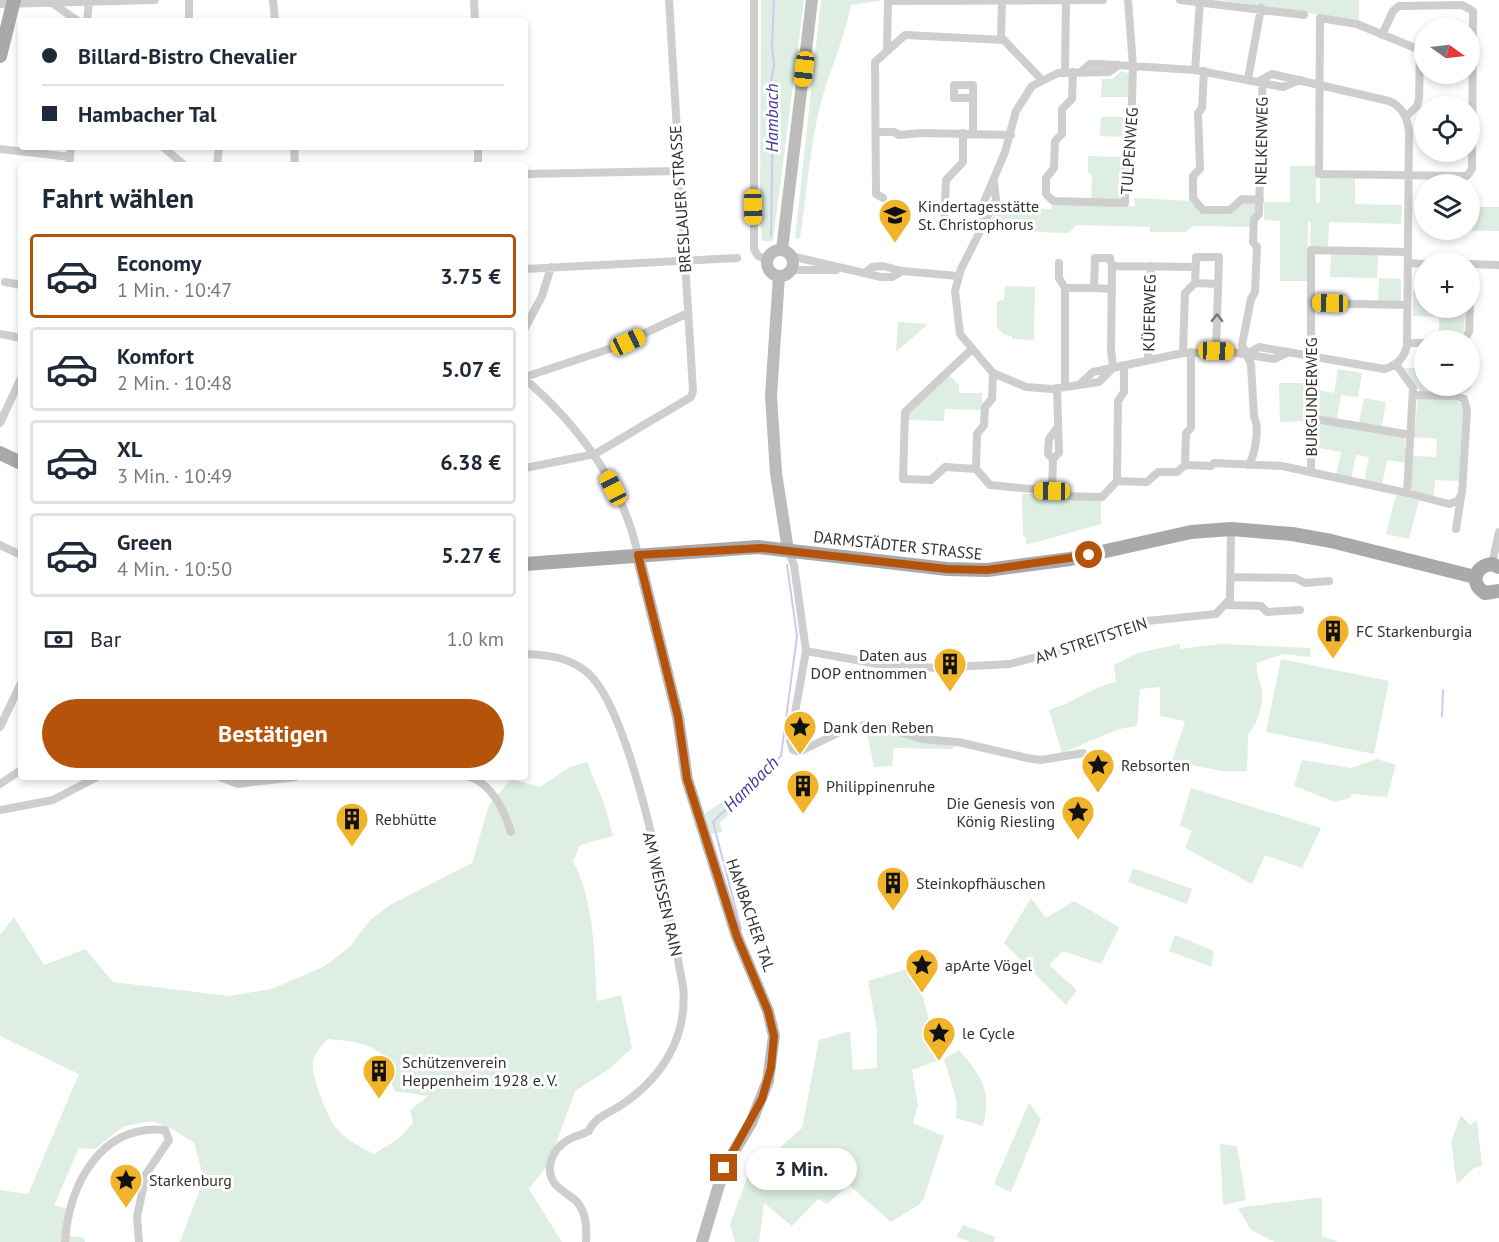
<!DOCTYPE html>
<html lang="de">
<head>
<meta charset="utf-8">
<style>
  :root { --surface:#fff; --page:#f6f6f7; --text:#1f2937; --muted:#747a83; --line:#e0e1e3; --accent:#b45309 }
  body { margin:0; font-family:"PT Sans",sans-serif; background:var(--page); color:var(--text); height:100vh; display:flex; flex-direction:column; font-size:22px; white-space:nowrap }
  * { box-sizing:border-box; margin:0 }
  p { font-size:20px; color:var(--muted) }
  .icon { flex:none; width:33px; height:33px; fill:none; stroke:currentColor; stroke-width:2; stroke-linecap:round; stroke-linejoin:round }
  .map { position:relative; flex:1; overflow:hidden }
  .details { position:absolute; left:18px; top:162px; width:510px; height:618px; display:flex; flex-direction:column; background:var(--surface); border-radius:6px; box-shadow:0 3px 9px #0003 }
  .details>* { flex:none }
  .hud { position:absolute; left:18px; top:18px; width:510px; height:132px; border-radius:6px; box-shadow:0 3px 9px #0003; display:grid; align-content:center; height:132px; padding:0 24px; background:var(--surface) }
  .needle { width:39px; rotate:104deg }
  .tools { position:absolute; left:1414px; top:18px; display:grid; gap:12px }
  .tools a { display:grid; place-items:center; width:66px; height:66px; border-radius:50%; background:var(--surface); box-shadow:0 3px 9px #0003; font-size:30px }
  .end { position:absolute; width:27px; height:27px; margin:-14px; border:8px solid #b45309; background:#fff; box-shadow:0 0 0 3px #fff }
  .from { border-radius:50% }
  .bubble { position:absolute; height:42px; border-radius:21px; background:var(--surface); box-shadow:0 3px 9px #0003; font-size:20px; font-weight:700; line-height:42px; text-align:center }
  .car { position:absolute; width:18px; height:36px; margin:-18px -9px; border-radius:8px; box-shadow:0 0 4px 2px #0007; background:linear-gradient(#f5c518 24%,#345 0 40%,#f5c518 0 76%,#345 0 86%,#f5c518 0) }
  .hud b { display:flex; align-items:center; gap:21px; height:57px; font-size:22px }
  .hud b+b { border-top:2px solid var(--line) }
  .hud i { width:15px; height:15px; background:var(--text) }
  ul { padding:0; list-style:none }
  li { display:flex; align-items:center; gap:18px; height:84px; margin:0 12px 9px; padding:0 12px; border:3px solid var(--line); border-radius:6px }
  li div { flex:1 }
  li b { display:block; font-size:22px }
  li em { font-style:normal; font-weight:700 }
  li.current { border-color:var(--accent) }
  li>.icon { width:54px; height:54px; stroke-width:1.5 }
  h2 { padding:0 24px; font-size:27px; line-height:72px }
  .pay { display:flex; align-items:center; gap:15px; height:66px; padding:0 24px; font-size:22px }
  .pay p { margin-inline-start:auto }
  .primary-button { display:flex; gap:12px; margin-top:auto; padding:12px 24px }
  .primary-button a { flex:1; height:69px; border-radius:36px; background:var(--accent); color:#fff; font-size:24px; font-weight:700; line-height:69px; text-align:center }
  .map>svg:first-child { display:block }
  .green { fill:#deeee2; fill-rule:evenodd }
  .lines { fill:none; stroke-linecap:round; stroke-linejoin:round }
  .stream { stroke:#cfc9ef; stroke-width:2 }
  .street { stroke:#cecece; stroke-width:8 }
  .secondary { stroke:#bbb; stroke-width:12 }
  .primary { stroke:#a9a9a9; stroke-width:14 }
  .oneway { stroke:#787878 }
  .route { stroke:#b45309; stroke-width:8 }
  .labels { text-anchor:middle; stroke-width:6; stroke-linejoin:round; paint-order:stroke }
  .street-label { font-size:16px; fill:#313131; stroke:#fff }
  .poi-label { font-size:16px; fill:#313131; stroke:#fff; text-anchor:start }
  .water-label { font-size:18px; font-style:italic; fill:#473899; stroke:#fff }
</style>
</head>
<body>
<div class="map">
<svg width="1499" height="1242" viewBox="0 0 1499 1242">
  <rect width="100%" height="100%" fill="#fff"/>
  <path class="green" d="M 761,0 L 804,0 L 773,241 L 762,241 L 760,221 Z
    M 821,0 L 885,0 L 851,5 C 843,45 825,80 817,119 C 809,158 806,199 800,238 L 795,239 Z
    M 1220,0 L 1359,0 L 1359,20 L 1342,18 Z
    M 1121,71 L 1131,74 L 1130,97 L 1101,97 L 1102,79 L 1113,79 Z
    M 1101,117 L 1129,117 L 1129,134 L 1126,137 L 1100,136 Z
    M 1088,156 L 1122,157 L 1120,199 L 1091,199 L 1092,176 L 1088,172 Z
    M 1290,166 L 1316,166 L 1316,203 L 1320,203 L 1320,177 L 1355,178 L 1355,204 L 1402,205 L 1401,224 L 1329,222 L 1328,246 L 1310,246 L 1311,222 L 1308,222 L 1307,281 L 1280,281 L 1280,221 L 1264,220 L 1264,202 L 1290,202 Z
    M 1134,198 L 1190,201 L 1201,212 L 1231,213 L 1243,202 L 1255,203 L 1257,207 L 1251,227 L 1193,226 L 1186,232 L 1150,232 L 1150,227 L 1077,225 L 1069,233 L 992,231 L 987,229 L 997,207 L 1052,209 L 1052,204 L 1135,206 Z
    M 1470,207 L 1499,207 L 1499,231 L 1435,230 L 1470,230 Z
    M 1331,253 L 1378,254 L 1377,278 L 1330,277 Z
    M 1379,278 L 1401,279 L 1401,302 L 1378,301 Z
    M 1005,286 L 1035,287 L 1034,340 L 1012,339 L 1012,336 L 1004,335 L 997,327 L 997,301 L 1004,300 Z
    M 1413,290 L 1425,290 L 1425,308 L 1466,308 L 1463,336 L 1455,340 L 1439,339 L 1439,317 L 1413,316 Z
    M 898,322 L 928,324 L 896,352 Z
    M 1405,368 L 1425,368 L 1425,386 L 1470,386 L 1471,369 L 1471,388 L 1465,393 L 1420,391 Z
    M 1338,369 L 1362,373 L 1358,397 L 1341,395 L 1337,419 L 1315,415 L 1313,389 L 1334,393 Z
    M 948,374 L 959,385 L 959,393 L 982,393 L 982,410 L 945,409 L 944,421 L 907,420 L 908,413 Z
    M 1279,383 L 1307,383 L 1307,421 L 1280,422 Z
    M 1364,398 L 1386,402 L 1382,427 L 1359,423 Z
    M 1418,398 C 1432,398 1456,393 1463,407 L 1459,481 L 1435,480 L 1434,497 L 1414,492 L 1410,487 L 1413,456 L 1436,457 L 1437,439 L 1414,437 Z
    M 1315,422 L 1405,437 L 1406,463 L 1387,460 L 1382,485 L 1364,482 L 1369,457 L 1356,455 L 1351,479 L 1336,476 L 1341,452 L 1314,447 Z
    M 1022,494 L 1049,494 L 1101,500 L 1101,524 L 1026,545 L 1026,537 L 1023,537 Z
    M 1396,495 L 1419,500 L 1409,539 L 1386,534 Z
    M 1180,644 L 1180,649 L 1221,644 L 1310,648 L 1311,657 L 1283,654 L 1257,663 C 1255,674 1261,681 1262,692 C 1263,707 1258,724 1248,734 L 1247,771 L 1222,771 L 1172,761 L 1185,721 L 1160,716 L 1160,687 L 1140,689 L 1137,726 L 1119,729 L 1062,753 L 1049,710 C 1072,703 1092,687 1116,682 L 1114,665 L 1137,653 Z
    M 1281,659 L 1389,681 L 1374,754 L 1266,732 Z
    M 866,727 L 961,744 L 951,749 L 894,748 L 892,766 L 874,767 Z
    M 1377,759 L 1396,765 L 1387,797 L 1352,794 L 1350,798 L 1335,802 L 1294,786 L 1302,760 L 1351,768 Z
    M 587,762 L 605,806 L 613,836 L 580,845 L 573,861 C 595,903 594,954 597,1001 L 621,995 L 632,1048 L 609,1069 L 575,1091 L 549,1163 L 529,1189 L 562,1242 L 180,1242 L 204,1179 L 194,1143 L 172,1129 L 152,1121 L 124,1126 L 95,1149 L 79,1148 L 54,1205 L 67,1209 L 62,1235 L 84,1238 L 85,1242 L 0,1242 L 0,1190 L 28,1194 L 79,1074 L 0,1036 L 0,935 L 14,917 L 44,965 L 85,949 L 113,982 L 229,996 L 272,989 L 325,966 L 351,946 L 369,921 L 390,905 L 472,863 L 489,805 L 511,779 L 540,787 L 570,767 ZM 328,1039 C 346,1041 373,1041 385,1059 C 390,1066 391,1082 394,1091 L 428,1096 L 410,1110 L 413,1123 L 398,1139 L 374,1154 C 361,1147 345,1140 336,1128 C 327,1116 311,1076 313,1062 C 315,1052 321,1046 328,1039 Z
    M 781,766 L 720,823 L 722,832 L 711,834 L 705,813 Z
    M 1191,788 L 1321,828 L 1302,868 L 1265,855 L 1252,884 L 1185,848 L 1192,831 L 1180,825 Z
    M 1133,868 L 1192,889 L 1187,904 L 1128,882 Z
    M 1031,898 L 1046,918 L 1074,901 L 1119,927 L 1101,964 L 1063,951 L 1049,965 L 1077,990 L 1066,1005 L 1004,943 Z
    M 1175,935 L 1214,951 L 1211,967 L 1169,951 Z
    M 913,967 L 922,993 L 939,1060 L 912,1070 L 918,1106 L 913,1123 L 944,1136 L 924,1198 L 920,1204 L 891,1222 L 849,1185 L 827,1204 L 818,1199 L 792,1226 L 764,1203 L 759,1242 L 735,1242 L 730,1224 L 748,1176 L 802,1128 L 819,1040 L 850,1031 L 853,1070 L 877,1068 L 877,1030 L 868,981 Z
    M 959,1050 C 982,1077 992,1091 983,1126 L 956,1118 L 957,1102 L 944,1059 Z
    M 1029,1103 L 1041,1119 L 1011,1192 L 994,1184 Z
    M 1461,1115 L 1470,1125 L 1477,1120 L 1482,1166 L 1474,1168 L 1457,1184 L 1451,1142 Z
    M 1220,1144 L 1237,1146 L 1246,1200 L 1223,1205 Z
    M 1322,1197 L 1322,1236 L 1338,1242 L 1275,1242 L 1251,1230 L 1238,1208 Z
    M 963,1225 L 995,1237 L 994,1242 L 970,1242 L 956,1237 Z"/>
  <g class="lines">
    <path class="stream" d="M 771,236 L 773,109 L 770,89 L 774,65 L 772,46 L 774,0
      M 1442,716 L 1443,690
      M 741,929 L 713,822 L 781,756 L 797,636 L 787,565"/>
    <path class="street" d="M 189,0 L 189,21
      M 273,0 L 275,21
      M 474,0 L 475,21
      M 754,0 L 754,249 L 758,256 L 768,260
      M 1180,0 L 1304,15
      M 1002,1 L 1001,37 L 1041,79
      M 52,3 L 78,21
      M 0,4 L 155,0
      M 87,21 L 89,2
      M 1382,35 L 1393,11 L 1399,6 L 1462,5 L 1473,11 L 1472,169 L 1467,176 L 1319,174 L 1320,18 L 1357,24 L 1420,50 L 1419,99 L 1417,106 L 1406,117
      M 887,50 L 888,1 L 1103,0
      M 1195,70 L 1200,1
      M 1204,71 L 1202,108 L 1198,113 L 1200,169 L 1193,176 L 1193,198 L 1203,210 L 1230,210 L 1242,199 L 1260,200
      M 1065,72 L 1066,0
      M 1073,72 L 1072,99 L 1062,109 L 1062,134 L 1055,141 L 1054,168 L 1046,178 L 1046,194 L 1053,201 L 1125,203 L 1126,143 L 1131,135 L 1133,66 L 1128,0
      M 1080,73 L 1090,64 L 1100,64 L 1195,70 L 1283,87 L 1300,80
      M 1248,79 L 1261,8
      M 878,132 L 894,132 L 899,135 L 922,133 L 1011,135
      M 973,134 L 973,85 L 954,85 L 954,98 L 973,98
      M 163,147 L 184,165
      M 294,147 L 295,165
      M 478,147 L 478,165
      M 0,149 L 70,157
      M 69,165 L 71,147
      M 217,165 L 219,147
      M 525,174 L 678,171
      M 994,182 L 996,200 L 961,269 L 955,291 L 960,334 L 993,373 L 1026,387 L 1052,389 L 1099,382 L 1113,368
      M 883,198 L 876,194 L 875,62 L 905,35 L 1004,40
      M 984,219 L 981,209 L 1005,152 L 1016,111 L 1032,86 L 1058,73 L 1109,72 L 1119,65
      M 944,225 L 946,180 L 963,162 L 963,133
      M 791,256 L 881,277 L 892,277 L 902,271
      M 1059,263 L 1059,278 L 1065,288 L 1065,387
      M 1408,263 L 1425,264
      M 1470,264 L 1499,265
      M 1112,266 L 1196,267
      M 525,269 L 737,258
      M 792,270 L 836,270
      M 865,273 L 872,267 L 883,266 L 902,271 L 958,276
      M 5,282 L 21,285
      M 1195,283 L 1196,257 L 1219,257 L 1216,351
      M 1470,287 L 1471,264
      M 1065,288 L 1094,288
      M 1112,289 L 1094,288 L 1095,258 L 1110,258 L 1112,266 L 1111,349 L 1113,368
      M 1311,303 L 1407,305
      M 525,328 L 542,296 L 551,267
      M 0,334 L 21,338
      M 1464,340 L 1469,332 L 1470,308
      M 1407,343 L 1425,343
      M 971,350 L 905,412 L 903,479 L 931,480 L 945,467 L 976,469 L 990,485 L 1052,491 L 1056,496 L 1102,497 L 1117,481 L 1147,482 L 1158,472 L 1177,472 L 1185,465 L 1211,466 L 1214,463 L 1282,466 L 1407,493 L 1413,388 L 1396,364
      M 1183,353 L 1185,293 L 1195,283 L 1218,284
      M 1247,354 L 1259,347 L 1384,369 C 1396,366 1404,358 1407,346 L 1409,133 C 1408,118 1403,107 1389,101 L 1272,74 L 1259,81
      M 1148,360 L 1151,266
      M 525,377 L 615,347 L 688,313
      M 525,379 C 578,425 624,486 638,555
      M 1080,384 L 1093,372 L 1183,353 L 1231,352 L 1274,359 L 1287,353
      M 1310,418 L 1411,435
      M 0,423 L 21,378
      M 1053,459 L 1048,454 L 1049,439 L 1056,429
      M 1185,465 L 1186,433 L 1191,428 L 1191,352
      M 1248,465 C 1255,457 1260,427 1254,417 L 1251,364 L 1242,345 L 1251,299 L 1255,292 L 1257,247 L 1253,242 L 1254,219 L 1259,214 L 1260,173 L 1264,165 L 1262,82
      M 525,468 L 595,454 L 691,397 L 693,391 L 669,0
      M 976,469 L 977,434 L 984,425 L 985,407 L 992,399 L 993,373
      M 1311,472 L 1311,250 L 1408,252
      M 1117,481 L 1118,401 L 1124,392 L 1124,365
      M 1052,491 L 1053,459 L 1059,453 L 1057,388
      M 1407,493 L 1449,504 L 1458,501 L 1462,493 L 1467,410 L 1464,399 L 1457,396 L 1413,395
      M 1456,529 L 1461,497
      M 0,545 L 21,555
      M 788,550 L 794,565 L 806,651 L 790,741 L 793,750 L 799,752 L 846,729 L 866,725 L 888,728 L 922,739 L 958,742 L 1027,758 L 1041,760 L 1083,753
      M 1492,564 L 1499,532
      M 1231,577 L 1295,578 L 1305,583 L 1329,581
      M 1227,605 L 1261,606 L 1267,612 L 1300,610
      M 806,651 L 878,664 L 936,668 L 1010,664 L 1094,642 L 1147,621 L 1216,614 L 1230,599 L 1231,529
      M 525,654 C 549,655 570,657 589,674 C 634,716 670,919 683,986 C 688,1038 662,1078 620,1106 C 608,1113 594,1118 589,1131 C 582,1135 574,1136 568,1140 C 552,1149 544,1169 555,1184 C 561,1191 570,1195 577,1202 C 586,1212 587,1229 586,1242
      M 0,727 L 21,683
      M 220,777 L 238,784 L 296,777
      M 470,777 C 492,784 505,812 511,832
      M 0,784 L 21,770
      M 0,810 L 53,800 L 97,777
      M 65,1242 C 69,1185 100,1124 165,1130 L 169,1140 L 146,1174 L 137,1217 L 139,1242"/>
    <path class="secondary" d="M 782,250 L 812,0
      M767 263a13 13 0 1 1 26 0a13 13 0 1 1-26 0Z
      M 779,276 L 771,396 L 776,473 L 788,550
      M 638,555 L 678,717 L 687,779 L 737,937 L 768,1011 L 774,1036 L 768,1081 L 751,1123 L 724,1168 L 702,1242"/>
    <path class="primary" d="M 0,56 L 14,0
      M 0,453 L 21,463
      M 525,564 L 758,547 L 947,569 L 987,570 L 1070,559 L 1191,532 L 1231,529 L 1292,534 L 1331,541 L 1475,577
      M 1499,567 L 1492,564 C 1475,566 1469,583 1485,593 L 1499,591"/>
  </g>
  <defs><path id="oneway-chevron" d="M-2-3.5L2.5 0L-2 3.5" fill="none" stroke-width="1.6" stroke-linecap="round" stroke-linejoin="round" transform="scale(1.5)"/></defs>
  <use class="oneway" href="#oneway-chevron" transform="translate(1217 318) rotate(-89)"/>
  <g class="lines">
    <path class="route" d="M 724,1168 L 762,1099 L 771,1068 L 774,1036 L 768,1011 L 737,937 L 687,779 L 678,717 L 638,555 L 762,548 L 947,569 L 987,570 L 1089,555"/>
  </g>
  <defs>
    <g id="school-pin" transform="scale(1.725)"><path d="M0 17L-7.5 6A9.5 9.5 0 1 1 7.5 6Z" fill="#f1b329" stroke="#fff"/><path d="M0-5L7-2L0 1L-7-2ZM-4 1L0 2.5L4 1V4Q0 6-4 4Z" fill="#111"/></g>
    <g id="building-pin" transform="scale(1.725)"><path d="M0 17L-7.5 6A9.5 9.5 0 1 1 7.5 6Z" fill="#f1b329" stroke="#fff"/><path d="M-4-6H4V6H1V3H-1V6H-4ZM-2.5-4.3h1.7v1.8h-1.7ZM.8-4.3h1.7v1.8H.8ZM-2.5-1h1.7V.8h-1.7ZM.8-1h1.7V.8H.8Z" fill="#111"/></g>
    <g id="sight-pin" transform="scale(1.725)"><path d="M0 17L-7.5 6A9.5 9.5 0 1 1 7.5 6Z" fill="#f1b329" stroke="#fff"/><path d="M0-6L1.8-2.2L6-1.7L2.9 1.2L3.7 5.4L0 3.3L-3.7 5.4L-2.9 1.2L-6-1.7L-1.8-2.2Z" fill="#111"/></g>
  </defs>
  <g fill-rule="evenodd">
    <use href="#school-pin" x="895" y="215"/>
    <use href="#building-pin" x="1333" y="631"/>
    <use href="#building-pin" x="950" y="664"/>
    <use href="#sight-pin" x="800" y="727"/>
    <use href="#sight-pin" x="1098" y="765"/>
    <use href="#building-pin" x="803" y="786"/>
    <use href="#sight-pin" x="1078" y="812"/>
    <use href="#building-pin" x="352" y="819"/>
    <use href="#building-pin" x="893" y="883"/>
    <use href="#sight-pin" x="922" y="965"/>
    <use href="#sight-pin" x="939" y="1033"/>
    <use href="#building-pin" x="379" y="1071"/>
    <use href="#sight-pin" x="126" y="1180"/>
  </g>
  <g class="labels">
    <g class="street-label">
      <text transform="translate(1261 141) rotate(-89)" y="6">NELKENWEG</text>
      <text transform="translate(1129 151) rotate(-86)" y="6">TULPENWEG</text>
      <text transform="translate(680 199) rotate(-94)" y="6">BRESLAUER STRASSE</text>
      <text transform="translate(1149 313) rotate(-89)" y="6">KÜFERWEG</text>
      <text transform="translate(1311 397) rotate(-90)" y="6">BURGUNDERWEG</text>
      <text transform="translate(898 545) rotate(6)" y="6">DARMSTÄDTER STRASSE</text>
      <text transform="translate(1091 640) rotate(-18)" y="6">AM STREITSTEIN</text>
      <text transform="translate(663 894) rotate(77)" y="6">AM WEISSEN RAIN</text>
      <text transform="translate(751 915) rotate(71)" y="6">HAMBACHER TAL</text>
    </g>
    <g class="poi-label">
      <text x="918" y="212">Kindertagesstätte<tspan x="918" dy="18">St. Christophorus</tspan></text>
      <text x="1356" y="637">FC Starkenburgia</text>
      <text x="927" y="661" text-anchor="end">Daten aus<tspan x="927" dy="18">DOP entnommen</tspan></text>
      <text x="823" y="733">Dank den Reben</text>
      <text x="1121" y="771">Rebsorten</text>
      <text x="826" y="792">Philippinenruhe</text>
      <text x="1055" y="809" text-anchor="end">Die Genesis von<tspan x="1055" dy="18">König Riesling</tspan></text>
      <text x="375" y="825">Rebhütte</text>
      <text x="916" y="889">Steinkopfhäuschen</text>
      <text x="945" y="971">apArte Vögel</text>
      <text x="962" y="1039">le Cycle</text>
      <text x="402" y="1068">Schützenverein<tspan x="402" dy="18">Heppenheim 1928 e. V.</tspan></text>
      <text x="149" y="1186">Starkenburg</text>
    </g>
    <g class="water-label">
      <text transform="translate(772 118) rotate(-90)" y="6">Hambach</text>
      <text transform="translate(751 784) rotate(-45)" y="6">Hambach</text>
    </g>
  </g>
</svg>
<div class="tools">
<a><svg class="needle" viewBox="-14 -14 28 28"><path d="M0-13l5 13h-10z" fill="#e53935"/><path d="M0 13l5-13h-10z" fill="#747a83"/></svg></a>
<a><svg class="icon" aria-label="locate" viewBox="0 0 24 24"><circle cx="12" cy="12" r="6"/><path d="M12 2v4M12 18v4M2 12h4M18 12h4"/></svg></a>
<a><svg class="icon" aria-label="layers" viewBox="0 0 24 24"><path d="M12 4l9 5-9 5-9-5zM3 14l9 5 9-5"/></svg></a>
<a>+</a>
<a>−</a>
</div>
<i class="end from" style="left:1089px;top:555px"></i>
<i class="end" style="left:724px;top:1168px"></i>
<div class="bubble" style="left:746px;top:1148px;width:111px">3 Min.</div>
<i class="car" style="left:804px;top:69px;rotate:187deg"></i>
<i class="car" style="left:753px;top:207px;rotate:179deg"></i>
<i class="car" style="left:1330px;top:303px;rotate:271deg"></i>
<i class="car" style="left:628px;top:342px;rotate:65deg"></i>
<i class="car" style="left:1216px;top:351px;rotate:92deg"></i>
<i class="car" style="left:613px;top:488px;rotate:333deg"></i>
<i class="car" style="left:1052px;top:491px;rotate:271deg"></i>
<div class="hud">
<b><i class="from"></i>Billard-Bistro Chevalier</b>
<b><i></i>Hambacher Tal</b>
</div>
<section class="details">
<h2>Fahrt wählen</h2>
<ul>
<li class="current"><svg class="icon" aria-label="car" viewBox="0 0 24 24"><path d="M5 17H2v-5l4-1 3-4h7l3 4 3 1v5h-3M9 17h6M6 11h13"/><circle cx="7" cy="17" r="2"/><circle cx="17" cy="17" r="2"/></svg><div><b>Economy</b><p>1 Min. · 10:47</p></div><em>3.75 €</em></li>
<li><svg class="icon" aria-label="car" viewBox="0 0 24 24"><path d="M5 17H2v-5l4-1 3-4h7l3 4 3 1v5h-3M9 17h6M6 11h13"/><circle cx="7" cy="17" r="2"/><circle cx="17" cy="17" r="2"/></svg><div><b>Komfort</b><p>2 Min. · 10:48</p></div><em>5.07 €</em></li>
<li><svg class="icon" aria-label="car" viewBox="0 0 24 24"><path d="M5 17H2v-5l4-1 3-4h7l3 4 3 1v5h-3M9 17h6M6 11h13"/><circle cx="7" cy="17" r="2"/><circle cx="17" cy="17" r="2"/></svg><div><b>XL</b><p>3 Min. · 10:49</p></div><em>6.38 €</em></li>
<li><svg class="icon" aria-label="car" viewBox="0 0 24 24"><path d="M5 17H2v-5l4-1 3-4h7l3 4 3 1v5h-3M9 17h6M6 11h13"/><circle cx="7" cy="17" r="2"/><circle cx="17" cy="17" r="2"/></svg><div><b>Green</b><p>4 Min. · 10:50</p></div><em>5.27 €</em></li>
</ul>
<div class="pay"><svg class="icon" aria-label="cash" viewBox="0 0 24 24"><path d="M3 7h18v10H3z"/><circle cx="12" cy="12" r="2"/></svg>Bar<p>1.0 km</p></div>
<div class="primary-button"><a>Bestätigen</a></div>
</section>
</div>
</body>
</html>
